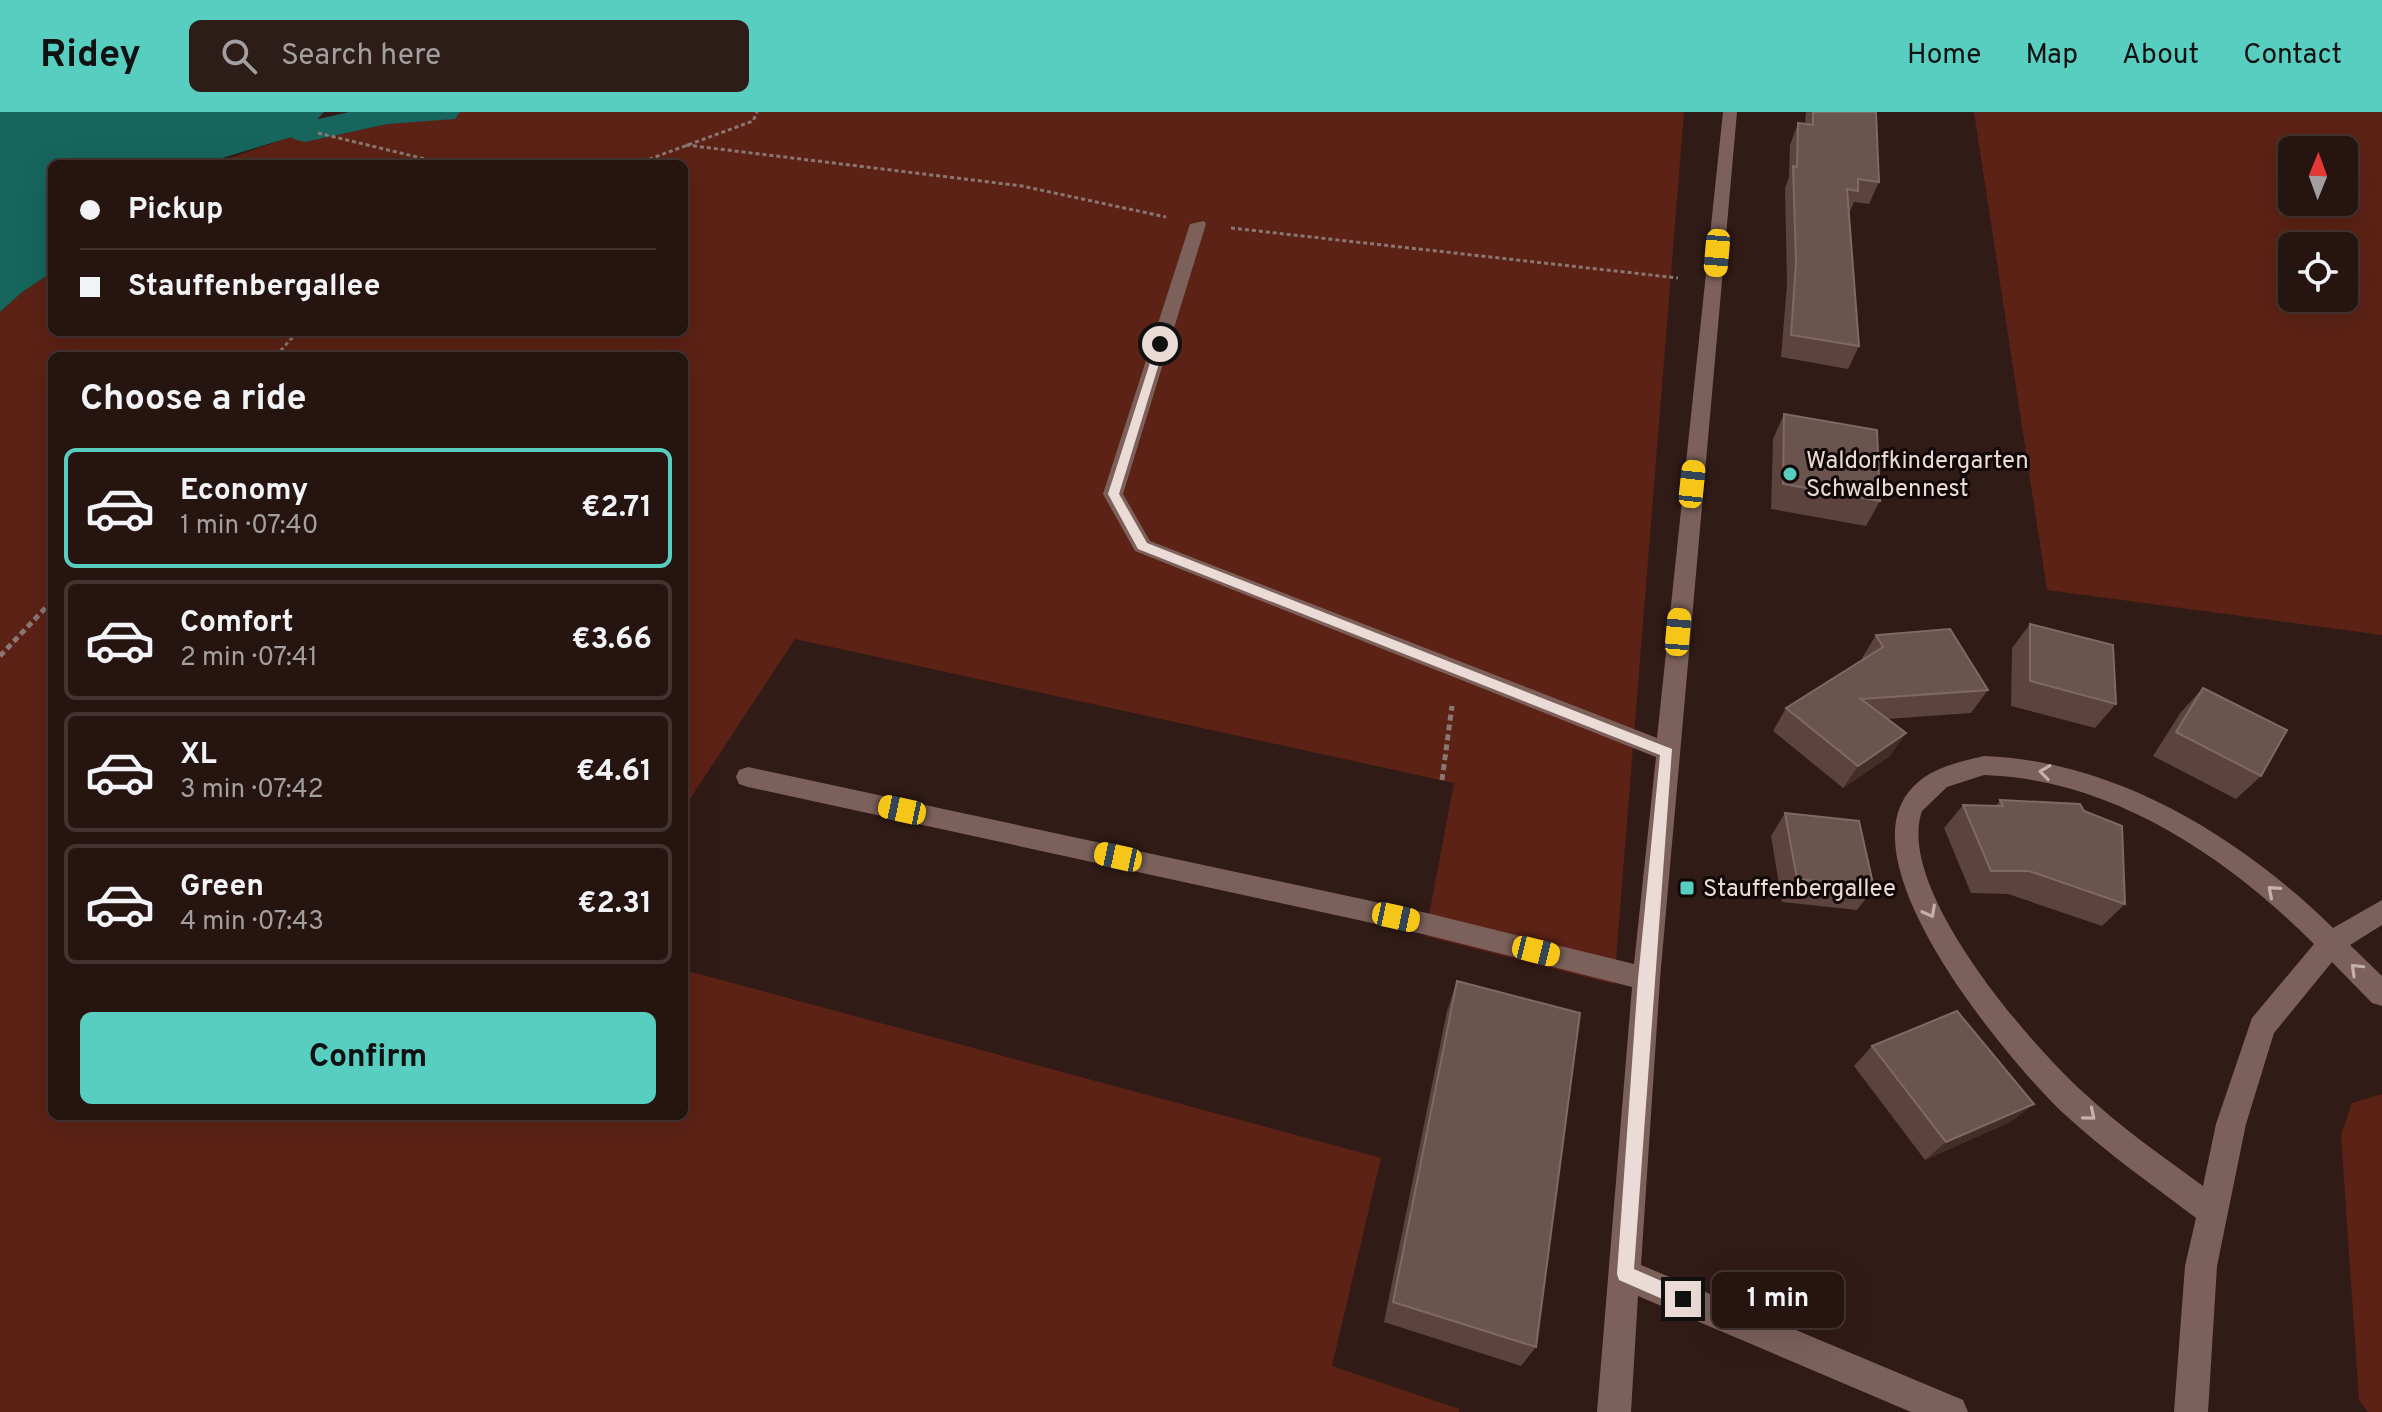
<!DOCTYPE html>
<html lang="en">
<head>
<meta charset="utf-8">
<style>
  :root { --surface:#251410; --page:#2d1d19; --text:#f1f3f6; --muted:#a39e9f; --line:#423330; --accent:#58cec0 }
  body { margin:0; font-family:Overpass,sans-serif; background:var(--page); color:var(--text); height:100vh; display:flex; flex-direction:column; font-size:30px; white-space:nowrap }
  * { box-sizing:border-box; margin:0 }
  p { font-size:26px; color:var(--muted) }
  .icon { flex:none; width:44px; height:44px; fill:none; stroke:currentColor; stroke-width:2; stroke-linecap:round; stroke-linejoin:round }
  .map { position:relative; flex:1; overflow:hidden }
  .sheet { position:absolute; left:48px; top:240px; width:640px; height:768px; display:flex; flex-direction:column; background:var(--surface); border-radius:12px; box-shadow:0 8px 32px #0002,0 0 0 2px var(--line) }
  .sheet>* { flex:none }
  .top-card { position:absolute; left:48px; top:48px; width:640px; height:176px; border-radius:12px; box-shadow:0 8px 32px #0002,0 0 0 2px var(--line); display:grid; align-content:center; height:176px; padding:0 32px; background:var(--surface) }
  .needle { width:52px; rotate:1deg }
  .fabs { position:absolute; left:2278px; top:24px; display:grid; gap:16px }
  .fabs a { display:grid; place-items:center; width:80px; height:80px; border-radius:12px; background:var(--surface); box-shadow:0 8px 32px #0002,0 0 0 2px var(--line); font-size:40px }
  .end { position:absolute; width:36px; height:36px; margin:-18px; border:10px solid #ebdbd7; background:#111; box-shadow:0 0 0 4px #111 }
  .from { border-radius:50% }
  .bubble { position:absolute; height:56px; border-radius:12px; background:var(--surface); box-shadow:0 8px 32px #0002,0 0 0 2px var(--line); font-size:26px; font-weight:700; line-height:56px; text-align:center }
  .car { position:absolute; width:24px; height:48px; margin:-24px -12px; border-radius:10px; box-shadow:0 0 6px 2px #0007; background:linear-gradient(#f5c518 24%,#345 0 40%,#f5c518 0 76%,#345 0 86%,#f5c518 0) }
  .top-card b { display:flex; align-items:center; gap:28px; height:76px; font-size:30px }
  .top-card b+b { border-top:2px solid var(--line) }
  .top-card i { width:20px; height:20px; background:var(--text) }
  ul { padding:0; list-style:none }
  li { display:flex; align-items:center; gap:24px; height:120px; margin:0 16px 12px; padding:0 16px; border:4px solid var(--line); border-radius:12px }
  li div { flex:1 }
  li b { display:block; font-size:30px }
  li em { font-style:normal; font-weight:700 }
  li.current { border-color:var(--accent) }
  li>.icon { width:72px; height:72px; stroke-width:1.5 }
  h2 { padding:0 32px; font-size:36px; line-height:96px }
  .action { display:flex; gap:16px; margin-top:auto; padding:16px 32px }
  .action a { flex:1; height:92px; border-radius:12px; background:var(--accent); color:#111; font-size:32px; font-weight:700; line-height:92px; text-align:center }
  header { display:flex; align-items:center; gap:48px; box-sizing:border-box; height:112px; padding:0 40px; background:var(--accent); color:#111 }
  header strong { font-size:38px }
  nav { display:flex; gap:44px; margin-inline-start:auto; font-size:28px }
  .search { width:560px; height:72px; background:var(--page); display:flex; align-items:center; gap:20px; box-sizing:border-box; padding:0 28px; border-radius:12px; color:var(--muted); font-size:30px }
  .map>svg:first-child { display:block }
  .green { fill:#5c2215; fill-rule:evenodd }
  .water { fill:#16665e }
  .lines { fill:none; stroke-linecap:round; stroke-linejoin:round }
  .canal { fill:#16665e; fill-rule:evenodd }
  .path-far1 { stroke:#8a7772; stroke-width:3; stroke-dasharray:4 3; stroke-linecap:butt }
  .path { stroke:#8a7772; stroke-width:5; stroke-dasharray:6 4; stroke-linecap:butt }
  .minor { fill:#7c615b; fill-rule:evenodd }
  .wall { fill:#5c433e }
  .shaded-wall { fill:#442c27 }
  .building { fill:#6b544e; stroke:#7f6964; stroke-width:2 }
  .oneway { stroke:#c4b0ac }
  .route { fill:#ebdbd7 }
  .poi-dot { fill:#58cec0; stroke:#120807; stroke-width:3 }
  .labels { text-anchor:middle; stroke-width:6; stroke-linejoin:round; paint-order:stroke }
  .poi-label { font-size:24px; fill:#ebdbd7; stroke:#120807; text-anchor:start }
</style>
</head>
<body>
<header>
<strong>Ridey</strong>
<div class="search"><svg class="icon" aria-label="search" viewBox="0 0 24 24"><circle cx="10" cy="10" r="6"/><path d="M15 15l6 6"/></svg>Search here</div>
<nav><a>Home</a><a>Map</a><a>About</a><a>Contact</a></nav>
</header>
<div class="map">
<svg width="2382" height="1300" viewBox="0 0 2382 1300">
  <rect width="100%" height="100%" fill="#311b16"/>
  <path class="green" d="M 366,0 L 1684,0 L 1614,872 L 1425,824 L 1454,671 L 795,527 L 684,696 L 684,244 L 52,244 L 52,1004 L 684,1004 L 684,858 L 1381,1046 L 1332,1254 L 1459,1297 L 1459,1300 L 0,1300 L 0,200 L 21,181 L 52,160 L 52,220 L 684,220 L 684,52 L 213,52 L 304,20 L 312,13 Z
    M 1974,0 L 2382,0 L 2382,523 L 2047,478 ZM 2292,38 L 2344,38 L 2344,90 L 2292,90 ZM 2292,134 L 2344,134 L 2344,186 L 2292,186 Z
    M 2382,982 L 2382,1300 L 2368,1300 L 2359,1288 L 2341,1023 L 2352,991 Z"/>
  <path class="water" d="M 0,0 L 324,0 L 305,21 L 222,46 L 213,52 L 52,52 L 52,160 L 21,181 L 0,200 Z"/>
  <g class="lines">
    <path class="canal" d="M 349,0 L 460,0 L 455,7 L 387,12 L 305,30 L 293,27 L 288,20 L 293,13 Z"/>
    <path class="path-far1" d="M 318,21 L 446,52
      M 686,33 L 1022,74 L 1166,105
      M 636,52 L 753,9 L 757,0
      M 1231,116 L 1678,166
      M 276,244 L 297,220"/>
    <path class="path" d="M 0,544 L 52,489
      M 1442,668 L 1452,594"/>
    <path class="minor" d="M 1723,0 L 1737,0 L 1660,867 L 1641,1153 L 1963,1288 L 1968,1300 L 1911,1300 L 1638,1184 L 1631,1300 L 1597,1300 L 1632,875 L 1427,823 L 748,675 L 739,672 L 736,665 L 739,658 L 748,655 L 1427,801 L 1634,852 L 1656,645 L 1135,439 L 1103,382 L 1190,112 L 1204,109 L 1206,112 L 1123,382 L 1150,429 L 1657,626 Z
      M 1984,644 C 2117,649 2240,725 2333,816 L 2382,788 L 2382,813 L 2350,833 L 2382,864 L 2382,894 L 2372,891 L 2332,850 L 2274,921 L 2246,1012 L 2217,1154 L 2208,1300 L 2174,1300 L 2185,1154 L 2196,1106 C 2151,1072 2104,1039 2062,1000 C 2007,947 1840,749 1913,675 C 1932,655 1959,650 1984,644 ZM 1984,663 C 2112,667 2226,744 2314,832 L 2252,906 L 2216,1012 L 2203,1074 C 2162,1044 2120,1015 2083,980 C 2028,930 1895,776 1922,699 L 1947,675 Z"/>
  </g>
  <path class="wall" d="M 1806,0 L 1876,0 L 1879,70 L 1869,92 L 1854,90 L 1849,101 L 1859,234 L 1848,257 L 1781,245 L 1787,172 L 1785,76 L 1789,65 L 1790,33 L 1798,11 L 1805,12 Z
    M 1784,302 L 1880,389 L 1866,414 L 1771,397 L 1773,327 Z
    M 2030,512 L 2116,592 L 2095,616 L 2011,594 L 2012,536 Z
    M 1876,523 L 1988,578 L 1971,601 L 1887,607 L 1890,644 L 1843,676 L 1773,619 L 1786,596 L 1863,548 L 1862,546 Z
    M 2203,576 L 2261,664 L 2236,687 L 2153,644 L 2181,600 Z
    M 2000,688 L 2125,792 L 2102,814 L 2008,782 L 1971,781 L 1944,716 L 1963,693 L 1996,694 Z
    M 1785,701 L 1874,776 L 1857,798 L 1782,790 L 1771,724 Z
    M 1457,869 L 1536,1235 L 1521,1254 L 1384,1210 L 1447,899 Z
    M 1872,934 L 2034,992 L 2010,1010 L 1925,1048 L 1854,954 Z"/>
  <path class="shaded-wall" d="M 1906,621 L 1890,644 L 1843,676 L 1858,654 Z
    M 2034,992 L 2010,1010 L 1925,1048 L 1946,1030 Z"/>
  <path class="building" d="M 1813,0 L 1876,0 L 1879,70 L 1858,67 L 1858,79 L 1847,77 L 1859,234 L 1791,223 L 1796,150 L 1793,54 L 1797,55 L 1798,11 L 1813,13 Z
    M 1784,302 L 1877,318 L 1880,389 L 1783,372 Z
    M 2030,512 L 2113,533 L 2116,592 L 2030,569 Z
    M 1950,517 L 1988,578 L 1861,587 L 1906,621 L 1858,654 L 1786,596 L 1883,535 L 1876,523 Z
    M 2203,576 L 2287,618 L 2261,664 L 2176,620 Z
    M 2000,688 L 2080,692 L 2084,699 L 2122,714 L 2125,792 L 2029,759 L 1991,759 L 1963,693 L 2003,694 Z
    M 1785,701 L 1859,709 L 1874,776 L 1797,767 Z
    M 1457,869 L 1580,901 L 1536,1235 L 1393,1190 Z
    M 1957,899 L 2034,992 L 1946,1030 L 1872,934 Z"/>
  <defs><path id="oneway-chevron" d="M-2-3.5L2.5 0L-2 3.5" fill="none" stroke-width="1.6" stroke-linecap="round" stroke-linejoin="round" transform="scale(2)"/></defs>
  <g class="oneway">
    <use href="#oneway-chevron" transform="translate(2045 660) rotate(-172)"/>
    <use href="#oneway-chevron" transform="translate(2273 779) rotate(-139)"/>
    <use href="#oneway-chevron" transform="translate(1930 800) rotate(62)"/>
    <use href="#oneway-chevron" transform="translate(2356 857) rotate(-136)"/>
    <use href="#oneway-chevron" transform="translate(2090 1003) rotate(40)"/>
  </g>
  <path class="route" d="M 1160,229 L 1165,232 L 1119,382 L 1147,431 L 1672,637 L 1634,1157 L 1689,1181 L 1689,1193 L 1683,1196 L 1619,1168 L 1617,1162 L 1638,867 L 1660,643 L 1138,437 L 1108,382 L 1156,232 Z"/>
  <g class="poi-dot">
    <circle cx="1790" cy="362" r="8"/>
    <rect x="1679" y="768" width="16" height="16" rx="4"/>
  </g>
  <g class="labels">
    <g class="poi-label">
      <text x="1806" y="356">Waldorfkindergarten<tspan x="1806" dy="28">Schwalbennest</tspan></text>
      <text x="1703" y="784">Stauffenbergallee</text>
    </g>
  </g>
</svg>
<div class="fabs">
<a><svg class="needle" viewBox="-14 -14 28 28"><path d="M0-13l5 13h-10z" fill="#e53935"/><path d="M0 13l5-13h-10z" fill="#a39e9f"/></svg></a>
<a><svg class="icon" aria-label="locate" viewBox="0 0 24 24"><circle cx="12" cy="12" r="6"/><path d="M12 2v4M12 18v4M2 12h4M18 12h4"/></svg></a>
</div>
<i class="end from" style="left:1160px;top:232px"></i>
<i class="end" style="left:1683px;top:1187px"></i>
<div class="bubble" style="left:1712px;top:1160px;width:132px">1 min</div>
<i class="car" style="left:1717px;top:141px;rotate:185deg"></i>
<i class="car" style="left:1692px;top:372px;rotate:6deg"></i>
<i class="car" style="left:1678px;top:520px;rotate:5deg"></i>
<i class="car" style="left:902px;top:698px;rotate:282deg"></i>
<i class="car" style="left:1118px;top:745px;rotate:282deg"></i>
<i class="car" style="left:1396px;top:805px;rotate:102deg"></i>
<i class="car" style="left:1536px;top:839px;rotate:104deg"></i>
<div class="top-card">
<b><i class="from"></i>Pickup</b>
<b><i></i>Stauffenbergallee</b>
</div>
<section class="sheet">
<h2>Choose a ride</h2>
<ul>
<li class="current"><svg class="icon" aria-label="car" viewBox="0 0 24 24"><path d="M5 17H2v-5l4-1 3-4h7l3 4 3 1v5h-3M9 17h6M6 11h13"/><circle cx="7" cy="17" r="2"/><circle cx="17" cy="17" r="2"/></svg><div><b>Economy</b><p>1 min · 07:40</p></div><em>€2.71</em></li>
<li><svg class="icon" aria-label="car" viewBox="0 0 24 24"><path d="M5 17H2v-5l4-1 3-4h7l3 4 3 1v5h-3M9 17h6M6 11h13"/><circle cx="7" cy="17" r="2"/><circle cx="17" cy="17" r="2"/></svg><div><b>Comfort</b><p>2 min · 07:41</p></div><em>€3.66</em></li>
<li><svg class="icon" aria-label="car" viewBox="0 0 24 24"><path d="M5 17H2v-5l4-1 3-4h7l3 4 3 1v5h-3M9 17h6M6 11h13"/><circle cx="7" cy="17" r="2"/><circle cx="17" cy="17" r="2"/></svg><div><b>XL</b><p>3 min · 07:42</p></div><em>€4.61</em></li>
<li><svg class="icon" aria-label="car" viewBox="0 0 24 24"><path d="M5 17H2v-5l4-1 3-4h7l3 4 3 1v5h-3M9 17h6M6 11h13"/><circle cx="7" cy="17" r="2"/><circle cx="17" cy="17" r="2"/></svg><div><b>Green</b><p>4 min · 07:43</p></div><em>€2.31</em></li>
</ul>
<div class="action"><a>Confirm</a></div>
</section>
</div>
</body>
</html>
